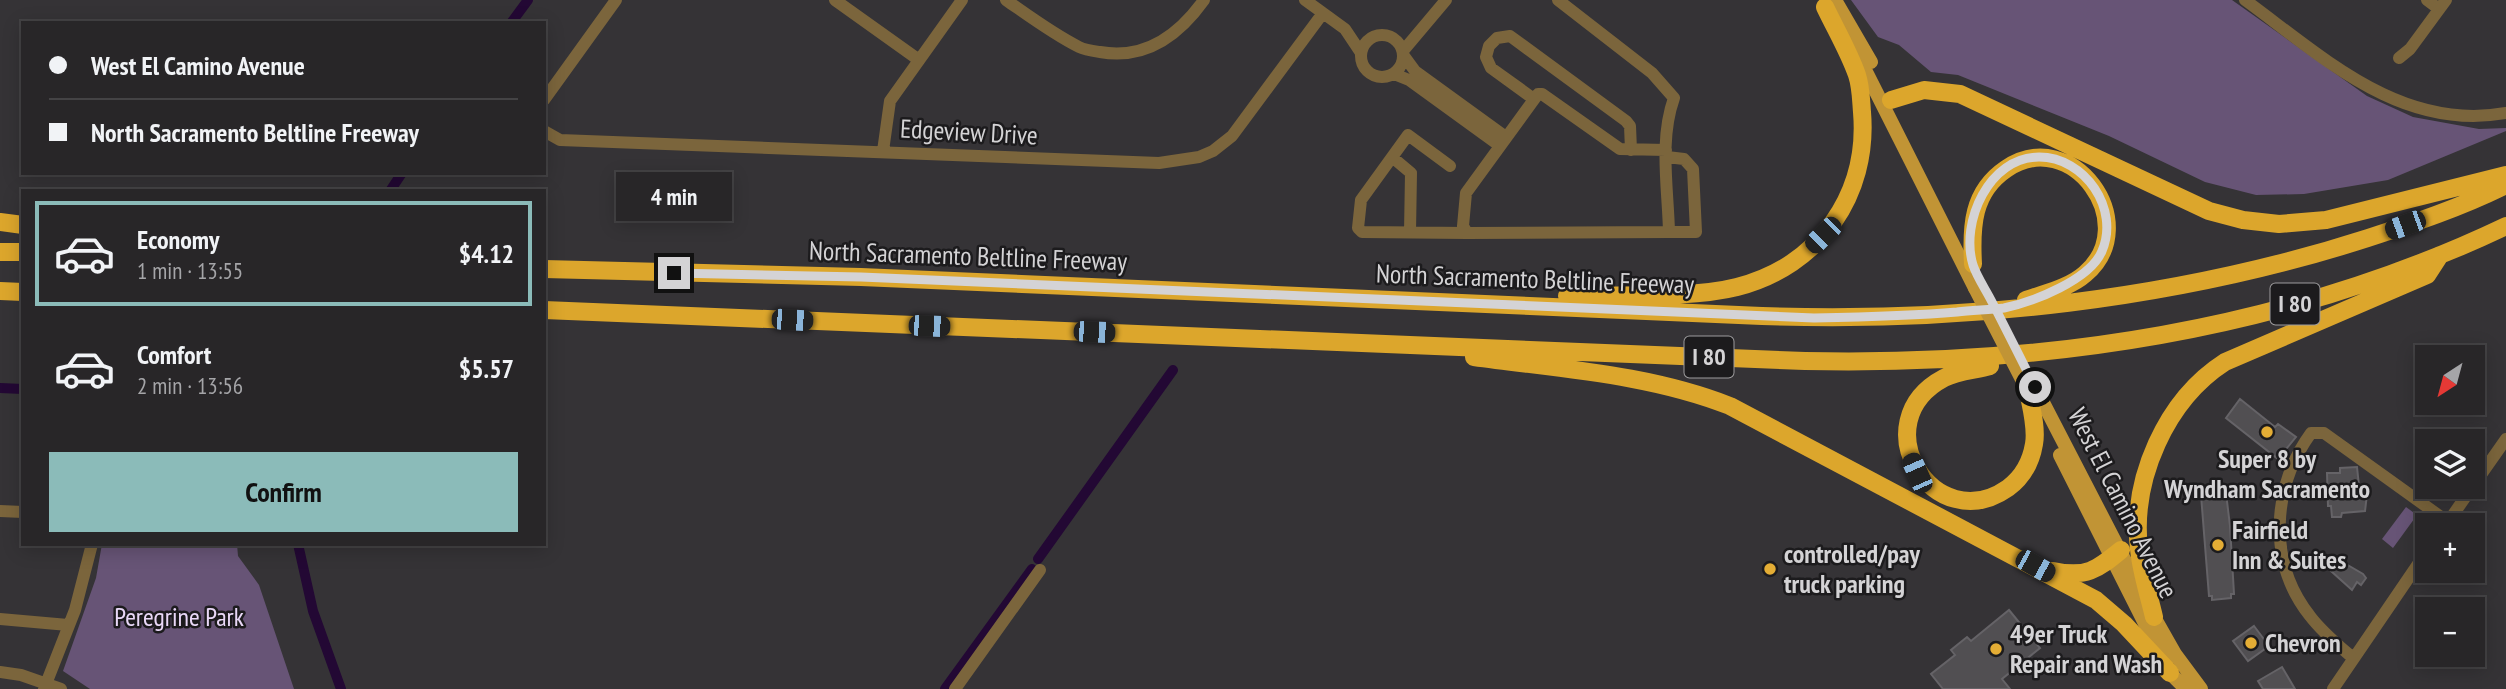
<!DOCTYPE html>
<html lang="en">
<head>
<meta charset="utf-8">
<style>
  :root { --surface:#282628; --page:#343234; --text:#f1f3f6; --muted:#a5a5a8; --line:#444345; --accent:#8bbbb9 }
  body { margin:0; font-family:"PT Sans Narrow",sans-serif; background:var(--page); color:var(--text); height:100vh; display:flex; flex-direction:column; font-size:26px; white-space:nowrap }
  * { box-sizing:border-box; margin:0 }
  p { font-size:23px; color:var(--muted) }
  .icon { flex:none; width:38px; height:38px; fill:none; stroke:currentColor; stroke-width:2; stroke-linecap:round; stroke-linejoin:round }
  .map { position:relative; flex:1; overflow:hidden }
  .side { position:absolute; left:21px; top:189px; width:525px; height:357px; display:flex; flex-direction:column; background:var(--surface); border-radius:0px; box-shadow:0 4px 18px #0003,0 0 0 2px var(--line) }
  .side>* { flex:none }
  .banner { position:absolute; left:21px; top:21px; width:525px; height:154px; border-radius:0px; box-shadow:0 4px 18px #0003,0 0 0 2px var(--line); display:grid; align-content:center; height:154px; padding:0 28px; background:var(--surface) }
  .needle { width:46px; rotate:216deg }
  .controls { position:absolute; left:2415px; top:345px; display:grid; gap:14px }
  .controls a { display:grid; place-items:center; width:70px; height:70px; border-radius:0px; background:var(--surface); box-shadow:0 4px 18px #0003,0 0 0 2px var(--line); font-size:35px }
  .end { position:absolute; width:32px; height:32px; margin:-16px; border:9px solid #d4d3d5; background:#111; box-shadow:0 0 0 4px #111 }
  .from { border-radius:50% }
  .bubble { position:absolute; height:49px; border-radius:0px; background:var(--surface); box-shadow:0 4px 18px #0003,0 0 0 2px var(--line); font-size:23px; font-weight:800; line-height:49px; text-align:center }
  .car { position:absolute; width:21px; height:42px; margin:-21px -10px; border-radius:9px; box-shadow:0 0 5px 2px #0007; background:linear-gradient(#222 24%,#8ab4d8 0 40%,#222 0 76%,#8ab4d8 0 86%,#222 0) }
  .banner b { display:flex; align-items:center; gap:24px; height:66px; font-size:26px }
  .banner b+b { border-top:2px solid var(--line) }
  .banner i { width:18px; height:18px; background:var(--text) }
  ul { padding:12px 0 0; list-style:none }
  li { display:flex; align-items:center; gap:21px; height:105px; margin:0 14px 10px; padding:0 14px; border:4px solid transparent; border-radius:0px }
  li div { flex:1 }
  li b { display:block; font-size:26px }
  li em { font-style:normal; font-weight:800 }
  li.selected { border-color:var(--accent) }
  li>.icon { width:63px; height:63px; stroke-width:1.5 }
  .action { display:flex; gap:14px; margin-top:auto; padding:14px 28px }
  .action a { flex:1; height:80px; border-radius:0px; background:var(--accent); color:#111; font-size:28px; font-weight:800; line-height:80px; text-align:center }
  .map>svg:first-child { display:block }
  .green { fill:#675476 }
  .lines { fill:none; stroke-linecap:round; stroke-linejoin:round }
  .canal { stroke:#230834; stroke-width:10 }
  .building { fill:#514f52; stroke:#656367; stroke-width:2 }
  .minor { stroke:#7b653c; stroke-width:12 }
  .major { stroke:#c19435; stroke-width:14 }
  .highway { stroke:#dca62c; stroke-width:18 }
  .major-bridge { stroke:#c19435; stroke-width:14 }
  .route { stroke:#d4d3d5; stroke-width:9 }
  .poi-dot { fill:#e4ad35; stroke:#1c1b1d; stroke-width:2.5 }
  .labels { text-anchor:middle; stroke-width:5; stroke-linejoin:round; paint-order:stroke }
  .shield { fill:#1c1b1d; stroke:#9d9c9e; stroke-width:2 }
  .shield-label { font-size:24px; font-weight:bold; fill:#d4d3d5 }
  .street-label { font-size:26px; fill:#d4d3d5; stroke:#1c1b1d }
  .poi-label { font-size:26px; font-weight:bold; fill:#d4d3d5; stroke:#1c1b1d; text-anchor:start }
  .park-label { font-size:26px; fill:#e9d8f7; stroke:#1c1b1d }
</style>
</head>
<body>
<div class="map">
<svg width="2506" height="689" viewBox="0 0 2506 689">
  <rect width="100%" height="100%" fill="#353336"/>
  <path class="green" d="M 1851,0 L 2232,0 L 2367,96 L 2413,117 L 2479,129 L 2506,128 L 2506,131 L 2388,180 L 2304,194 L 2256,195 L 2205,182 L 2109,136 L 1958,75 L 1931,72 L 1899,45 L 1878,37 Z
    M 2406,507 L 2417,515 L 2393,548 L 2382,539 Z
    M 102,544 L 237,544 L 238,556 L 259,585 L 294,689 L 90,689 L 63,671 L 96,578 Z"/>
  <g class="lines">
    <path class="canal" d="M 511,23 L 528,0
      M 390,191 L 402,173
      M 0,388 L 23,389
      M 298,544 L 313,611 L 341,689
      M 1038,559 L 1173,370
      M 945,689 L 1032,569"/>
  </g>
  <path class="building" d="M 2240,399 L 2275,427 L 2278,424 L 2296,437 L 2278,459 L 2226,418 Z
    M 2357,467 L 2359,486 L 2368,486 L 2365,511 L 2342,513 L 2341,517 L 2332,517 L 2331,506 L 2328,506 L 2327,473 L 2340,473 L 2340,468 Z
    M 2222,490 L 2223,494 L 2226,493 L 2230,526 L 2234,594 L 2231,594 L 2231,598 L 2212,600 L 2212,596 L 2209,596 L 2201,495 L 2204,495 L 2203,491 Z
    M 2339,560 L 2363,574 L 2366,578 L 2361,585 L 2357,582 L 2352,590 L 2331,571 Z
    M 2009,610 L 2040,648 L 2002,679 L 2010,689 L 1943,689 L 1931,674 L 1955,655 L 1951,650 L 1967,637 L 1971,641 Z
    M 2254,626 L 2269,646 L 2248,661 L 2233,641 Z
    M 2282,667 L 2295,689 L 2263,689 L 2258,681 Z"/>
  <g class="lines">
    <path class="minor" d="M 835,0 L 919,60
      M 1006,0 C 1029,16 1053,34 1079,47 C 1085,50 1093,51 1100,52 C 1145,60 1179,35 1204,0
      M 1305,0 L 1345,29 L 1361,53
      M 1558,0 L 1652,73 L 1674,98 C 1659,140 1668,188 1669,232 L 1467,233 L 1463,226 L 1466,193 L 1538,94 L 1542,94 L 1620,149 L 1666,150
      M 2245,0 C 2323,57 2401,132 2506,113
      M 2427,0 L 2439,9
      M1361 56a21 21 0 1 1 42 0a21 21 0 1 1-42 0Z
      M 1403,51 L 1446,0
      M 1404,56 L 1415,71 L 1506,137
      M 2399,58 L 2410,49 L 2446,0
      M 1394,74 L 1409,80 L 1500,146
      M 1534,99 L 1491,68 L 1486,57 L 1489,46 L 1497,38 L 1510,36 L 1626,121 L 1630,126 L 1631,150
      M 544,100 L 616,0
      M 544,131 L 560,140 L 1159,163 L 1199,157 L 1213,151 L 1232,136 L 1323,13
      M 883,151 L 890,101 L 962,0
      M 1392,157 L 1411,173 L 1410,232
      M 1667,157 L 1684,159 L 1693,169 L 1696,232 L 1669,232
      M 1450,166 L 1408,135 L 1361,200 L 1358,228 L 1362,232 L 1467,233
      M 2473,486 L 2506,439
      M 0,511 L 23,512
      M 2446,525 L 2473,486
      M 0,619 L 68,625
      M 2353,658 C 2338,645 2322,632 2310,616 C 2267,562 2272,487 2311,433 L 2324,433 L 2448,522
      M 0,672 L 21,675 L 61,689
      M 44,689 L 75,610 L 92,544
      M 955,689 L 1040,570
      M 2333,689 L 2427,551"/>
    <path class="major" d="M 1835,0 L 1871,62
      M 1856,52 L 1975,288
      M 2035,387 L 2154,617 L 2175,654 L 2201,689
      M 2060,455 L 2170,673 L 2186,689"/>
    <path class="highway" d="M 1891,100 L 1924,90 L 1960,94 L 2209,211 L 2243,220 L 2279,224 L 2326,220 L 2506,175
      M 0,222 L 23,225
      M 0,252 L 23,252
      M 1973,264 C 1971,227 1972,192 2006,169 C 2072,124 2144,224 2085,274 C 2069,288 2045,293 2026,300
      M 544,269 L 861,277 L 1762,316 C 1964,323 2175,300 2368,238 C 2414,223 2462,207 2506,185
      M 0,291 L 23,292
      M 1567,296 C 1617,294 1690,299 1737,287 C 1819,266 1869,195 1862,112 C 1861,100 1861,87 1857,75 C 1849,52 1836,30 1825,7
      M 544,310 L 1805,361 C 2045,366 2288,330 2506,226
      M 1474,357 C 1560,369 1649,374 1730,406 L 2096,600 L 2124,624 L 2170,673
      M 1990,366 C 1976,370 1957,371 1944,378 C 1861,422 1934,540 2008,488 C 2023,477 2031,462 2034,444 C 2037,428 2031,407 2028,391
      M 2053,571 C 2086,578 2097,570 2121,550
      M 2154,617 C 2149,595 2141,572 2139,549 C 2131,479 2166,400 2225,362 L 2427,275 L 2440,255"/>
    <path class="major-bridge" d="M 1975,288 L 2028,391"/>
  </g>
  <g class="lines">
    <path class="route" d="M 674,273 L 861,277 L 1814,318 C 1862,317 1909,316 1957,312 C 1973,310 1989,310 2004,308 C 2033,302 2090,280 2102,251 C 2120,209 2085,157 2039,157 C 1989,157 1960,222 1973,265 C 1977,277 1986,290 1992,302 C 2007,331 2021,359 2035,387"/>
  </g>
  <g class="poi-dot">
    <circle cx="2267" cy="432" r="7"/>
    <circle cx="2218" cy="545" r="7"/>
    <circle cx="1770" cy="569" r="7"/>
    <circle cx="2251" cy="643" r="7"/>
    <circle cx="1996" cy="649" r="7"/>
  </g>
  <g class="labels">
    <g class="shield">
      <rect x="2270.5" y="283.5" width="49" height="41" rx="5"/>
      <rect x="1684.5" y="336.5" width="49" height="41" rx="5"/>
    </g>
    <g class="shield-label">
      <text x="2295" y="312">I 80</text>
      <text x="1709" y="365">I 80</text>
    </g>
    <g class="street-label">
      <text transform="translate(969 132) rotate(3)" y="9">Edgeview Drive</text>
      <text transform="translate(968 256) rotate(2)" y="9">North Sacramento Beltline Freeway</text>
      <text transform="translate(1535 279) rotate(2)" y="9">North Sacramento Beltline Freeway</text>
      <text transform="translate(2123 503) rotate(63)" y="9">West El Camino Avenue</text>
    </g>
    <g class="poi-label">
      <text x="2267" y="468" text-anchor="middle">Super 8 by<tspan x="2267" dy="30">Wyndham Sacramento</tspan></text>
      <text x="2232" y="539">Fairfield<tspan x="2232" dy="30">Inn &amp; Suites</tspan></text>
      <text x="1784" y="563">controlled/pay<tspan x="1784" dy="30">truck parking</tspan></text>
      <text x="2010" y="643">49er Truck<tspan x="2010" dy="30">Repair and Wash</tspan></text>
      <text x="2265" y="652">Chevron</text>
    </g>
    <g class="park-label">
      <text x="179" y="626">Peregrine Park</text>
    </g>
  </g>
</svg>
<div class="controls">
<a><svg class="needle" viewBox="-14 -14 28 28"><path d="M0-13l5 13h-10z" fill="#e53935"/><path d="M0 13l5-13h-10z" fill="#a5a5a8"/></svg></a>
<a><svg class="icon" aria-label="layers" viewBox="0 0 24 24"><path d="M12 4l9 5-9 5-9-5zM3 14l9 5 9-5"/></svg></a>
<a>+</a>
<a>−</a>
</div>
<i class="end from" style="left:2035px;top:387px"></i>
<i class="end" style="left:674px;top:273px"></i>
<div class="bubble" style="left:616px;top:172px;width:116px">4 min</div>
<i class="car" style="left:2405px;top:225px;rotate:250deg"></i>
<i class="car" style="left:1823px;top:235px;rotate:225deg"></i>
<i class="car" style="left:792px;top:320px;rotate:93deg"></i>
<i class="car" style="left:929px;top:326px;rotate:92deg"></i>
<i class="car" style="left:1094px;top:332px;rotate:92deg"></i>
<i class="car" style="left:1917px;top:473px;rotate:336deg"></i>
<i class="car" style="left:2035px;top:566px;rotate:119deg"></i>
<div class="banner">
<b><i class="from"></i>West El Camino Avenue</b>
<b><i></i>North Sacramento Beltline Freeway</b>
</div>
<section class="side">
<ul>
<li class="selected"><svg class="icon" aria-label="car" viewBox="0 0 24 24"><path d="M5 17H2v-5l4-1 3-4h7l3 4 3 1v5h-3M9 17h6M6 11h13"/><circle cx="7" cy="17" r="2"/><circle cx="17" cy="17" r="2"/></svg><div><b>Economy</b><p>1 min · 13:55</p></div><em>$4.12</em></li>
<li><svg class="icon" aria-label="car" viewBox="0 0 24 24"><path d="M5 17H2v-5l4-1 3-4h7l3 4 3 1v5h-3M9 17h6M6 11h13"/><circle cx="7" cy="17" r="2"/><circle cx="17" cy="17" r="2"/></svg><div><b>Comfort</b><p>2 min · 13:56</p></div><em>$5.57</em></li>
</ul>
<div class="action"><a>Confirm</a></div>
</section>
</div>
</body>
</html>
